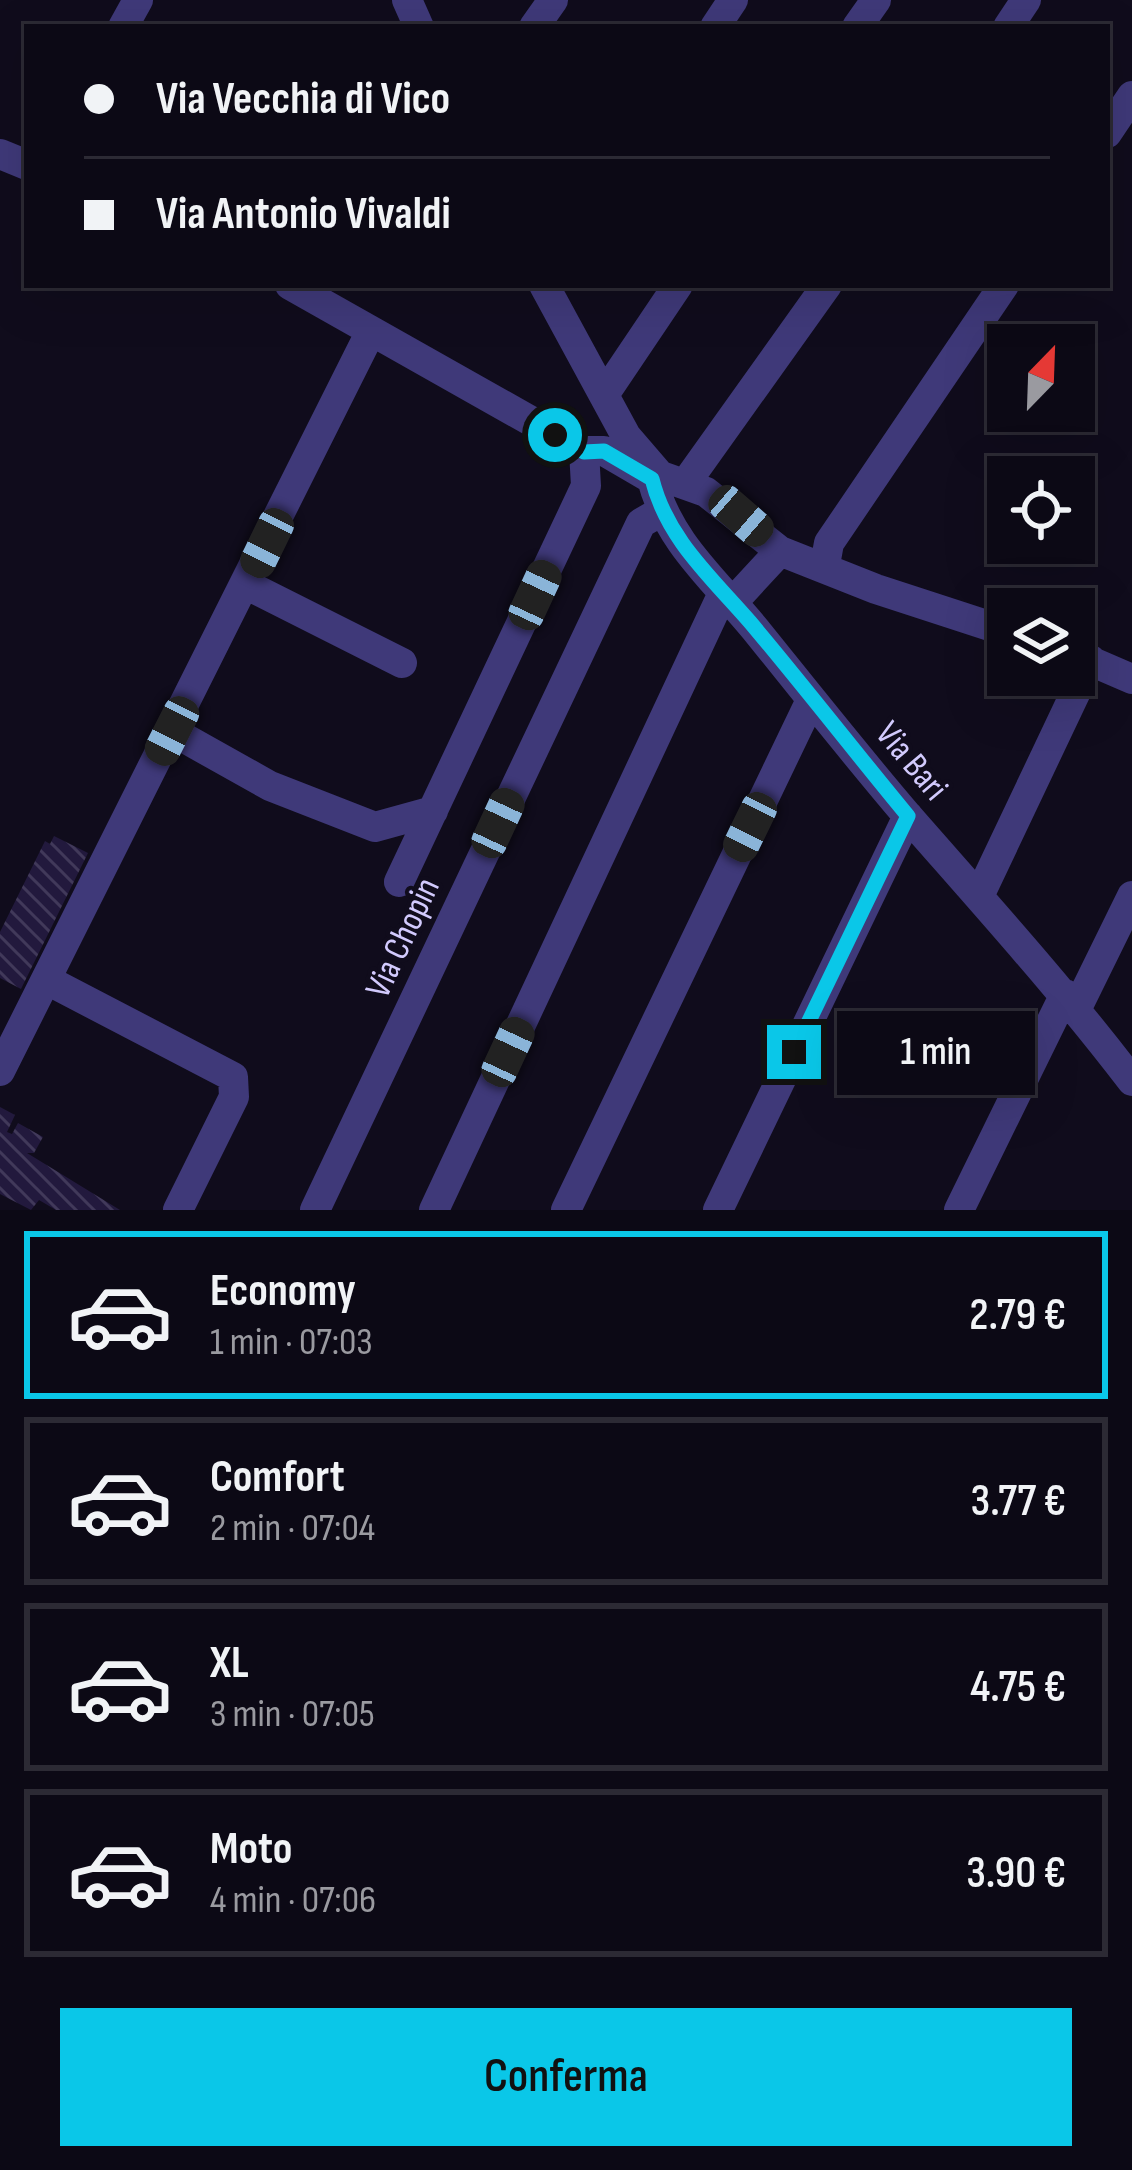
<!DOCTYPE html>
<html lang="it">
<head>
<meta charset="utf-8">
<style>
  :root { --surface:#0c0915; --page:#15121e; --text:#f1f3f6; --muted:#9a9aa0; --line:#2c2a34; --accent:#0ac7e8 }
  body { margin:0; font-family:"Sofia Sans Condensed",sans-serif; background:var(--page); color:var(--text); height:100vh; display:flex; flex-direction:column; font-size:45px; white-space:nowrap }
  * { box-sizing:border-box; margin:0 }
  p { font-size:39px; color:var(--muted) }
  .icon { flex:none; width:66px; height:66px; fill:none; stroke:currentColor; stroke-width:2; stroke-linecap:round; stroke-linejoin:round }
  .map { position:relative; height:1210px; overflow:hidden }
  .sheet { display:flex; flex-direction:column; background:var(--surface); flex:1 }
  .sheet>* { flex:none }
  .hud { position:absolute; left:24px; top:24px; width:1086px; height:264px; border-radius:0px; box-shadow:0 12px 48px #0002,0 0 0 3px var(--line); display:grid; align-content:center; height:264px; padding:0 60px; background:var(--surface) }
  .needle { width:78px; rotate:23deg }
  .buttons { position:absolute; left:987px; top:324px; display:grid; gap:24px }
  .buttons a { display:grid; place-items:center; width:108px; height:108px; border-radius:0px; background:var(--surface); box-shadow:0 12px 48px #0002,0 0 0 3px var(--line); font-size:60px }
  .end { position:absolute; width:54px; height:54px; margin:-27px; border:15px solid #0ac7e8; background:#111; box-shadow:0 0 0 6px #111 }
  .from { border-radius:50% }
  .bubble { position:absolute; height:84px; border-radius:0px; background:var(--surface); box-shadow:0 12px 48px #0002,0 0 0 3px var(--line); font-size:39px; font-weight:600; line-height:84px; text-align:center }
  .car { position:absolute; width:36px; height:72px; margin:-36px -18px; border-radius:15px; box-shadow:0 0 9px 3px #0007; background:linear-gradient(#222 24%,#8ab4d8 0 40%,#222 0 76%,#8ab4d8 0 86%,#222 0) }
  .hud b { display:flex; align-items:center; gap:42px; height:114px; font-size:45px }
  .hud b+b { border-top:3px solid var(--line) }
  .hud i { width:30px; height:30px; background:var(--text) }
  ul { padding:21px 0 0; list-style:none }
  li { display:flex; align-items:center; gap:36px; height:168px; margin:0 24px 18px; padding:0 36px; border:6px solid var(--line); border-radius:0px }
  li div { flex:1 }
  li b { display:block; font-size:45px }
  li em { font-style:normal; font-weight:600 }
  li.active { border-color:var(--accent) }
  li>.icon { width:108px; height:108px; stroke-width:1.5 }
  .cta { display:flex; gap:24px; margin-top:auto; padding:24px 60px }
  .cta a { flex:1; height:138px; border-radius:0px; background:var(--accent); color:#111; font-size:48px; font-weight:600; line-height:138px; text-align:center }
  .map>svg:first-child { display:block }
  .building { fill:url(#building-back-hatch) }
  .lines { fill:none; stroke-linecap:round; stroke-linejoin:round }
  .minor { stroke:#3f3979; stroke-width:30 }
  .route { stroke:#0ac7e8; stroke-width:15 }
  .labels { text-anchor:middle; stroke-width:9; stroke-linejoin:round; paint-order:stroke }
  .street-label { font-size:36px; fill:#d2cafd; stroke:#100c1c }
</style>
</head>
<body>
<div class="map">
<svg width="1132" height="1210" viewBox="0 0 1132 1210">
  <defs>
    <pattern id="building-back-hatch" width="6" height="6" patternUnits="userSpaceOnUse" patternTransform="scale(3)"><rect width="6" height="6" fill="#22193d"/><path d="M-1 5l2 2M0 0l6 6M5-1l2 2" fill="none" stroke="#41395a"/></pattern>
  </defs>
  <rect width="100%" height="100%" fill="#100c1c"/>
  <path class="building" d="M 54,836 L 88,853 L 21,989 L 0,978 L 0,932 L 45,841 L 50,844 Z
    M 0,1107 L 15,1115 L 7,1132 L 12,1134 L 18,1123 L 43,1137 L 34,1153 L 27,1153 L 120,1210 L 56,1210 L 39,1200 L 31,1210 L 0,1194 Z"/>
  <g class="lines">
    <path class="minor" d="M 407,0 L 419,27
      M 123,27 L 138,0
      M 534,27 L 553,0
      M 715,27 L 733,0
      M 857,27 L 876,0
      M 1008,27 L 1026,0
      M 1107,133 L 1132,96
      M 0,154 L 27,165
      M 290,285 L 584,451 L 604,451 L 652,479
      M 544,285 L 626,436 L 657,472
      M 604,395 L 678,285
      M 652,479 C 668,542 715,580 755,629 C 805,691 854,753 906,814 C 983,902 1061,988 1132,1081
      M 652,479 L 661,476 L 706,492 L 780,551 L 876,589 L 1008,632
      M 685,484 L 827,285
      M 825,565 L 829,543 L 1004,285
      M 247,585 L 402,663
      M 732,603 L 780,551
      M 1074,654 L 1132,679
      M 172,731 L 270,786 L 375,827 L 433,811
      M 399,882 L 586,486 L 584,451
      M 980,894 L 1091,660
      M 47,980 L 233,1077 L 234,1097 L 178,1210
      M 1077,1008 L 1132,896
      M 0,1071 L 371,331
      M 315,1210 L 641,523 L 660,512
      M 434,1210 L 723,593
      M 566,1210 L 811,700
      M 718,1210 L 908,816
      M 959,1210 L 1065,994"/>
  </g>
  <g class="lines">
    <path class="route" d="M 555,435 L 584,452 L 604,451 L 652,479 C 667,539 711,577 750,622 C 804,686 855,752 908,816 L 794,1052"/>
  </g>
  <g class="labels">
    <g class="street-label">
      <text transform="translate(913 760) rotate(50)" y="13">Via Bari</text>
      <text transform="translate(401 937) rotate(-65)" y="13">Via Chopin</text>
    </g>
  </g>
</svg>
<div class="buttons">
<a><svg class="needle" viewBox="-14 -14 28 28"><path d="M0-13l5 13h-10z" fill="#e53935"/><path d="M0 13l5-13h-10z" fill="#9a9aa0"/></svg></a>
<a><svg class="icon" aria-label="locate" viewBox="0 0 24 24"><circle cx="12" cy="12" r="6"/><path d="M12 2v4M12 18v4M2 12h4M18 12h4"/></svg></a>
<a><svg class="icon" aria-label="layers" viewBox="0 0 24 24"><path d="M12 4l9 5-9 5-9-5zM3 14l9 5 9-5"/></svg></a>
</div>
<i class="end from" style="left:555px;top:435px"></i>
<i class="end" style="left:794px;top:1052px"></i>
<div class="bubble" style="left:837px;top:1011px;width:198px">1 min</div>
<i class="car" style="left:741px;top:516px;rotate:131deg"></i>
<i class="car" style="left:267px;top:543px;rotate:206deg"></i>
<i class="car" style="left:535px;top:595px;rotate:25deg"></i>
<i class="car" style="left:172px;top:731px;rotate:207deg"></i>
<i class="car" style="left:498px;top:823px;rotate:25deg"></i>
<i class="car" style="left:750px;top:827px;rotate:206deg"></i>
<i class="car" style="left:508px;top:1052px;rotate:25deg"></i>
<div class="hud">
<b><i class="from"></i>Via Vecchia di Vico</b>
<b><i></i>Via Antonio Vivaldi</b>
</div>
</div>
<section class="sheet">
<ul>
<li class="active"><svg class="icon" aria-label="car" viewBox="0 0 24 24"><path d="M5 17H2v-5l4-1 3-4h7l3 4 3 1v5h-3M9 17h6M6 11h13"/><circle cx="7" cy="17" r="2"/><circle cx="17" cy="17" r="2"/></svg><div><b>Economy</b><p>1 min · 07:03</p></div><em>2.79 €</em></li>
<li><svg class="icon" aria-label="car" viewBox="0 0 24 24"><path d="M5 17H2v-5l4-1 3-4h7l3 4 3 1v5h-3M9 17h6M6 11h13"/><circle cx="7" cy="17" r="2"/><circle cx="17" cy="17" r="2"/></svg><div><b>Comfort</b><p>2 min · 07:04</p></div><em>3.77 €</em></li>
<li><svg class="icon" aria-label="car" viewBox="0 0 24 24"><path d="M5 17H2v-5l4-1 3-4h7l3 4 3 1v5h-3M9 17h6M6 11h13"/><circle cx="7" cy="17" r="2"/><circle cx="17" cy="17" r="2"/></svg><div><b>XL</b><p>3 min · 07:05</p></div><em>4.75 €</em></li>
<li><svg class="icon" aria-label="car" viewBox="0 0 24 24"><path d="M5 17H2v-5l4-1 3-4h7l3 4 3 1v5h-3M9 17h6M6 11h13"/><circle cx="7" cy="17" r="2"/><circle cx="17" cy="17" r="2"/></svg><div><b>Moto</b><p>4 min · 07:06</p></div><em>3.90 €</em></li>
</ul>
<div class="cta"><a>Conferma</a></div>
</section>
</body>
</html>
